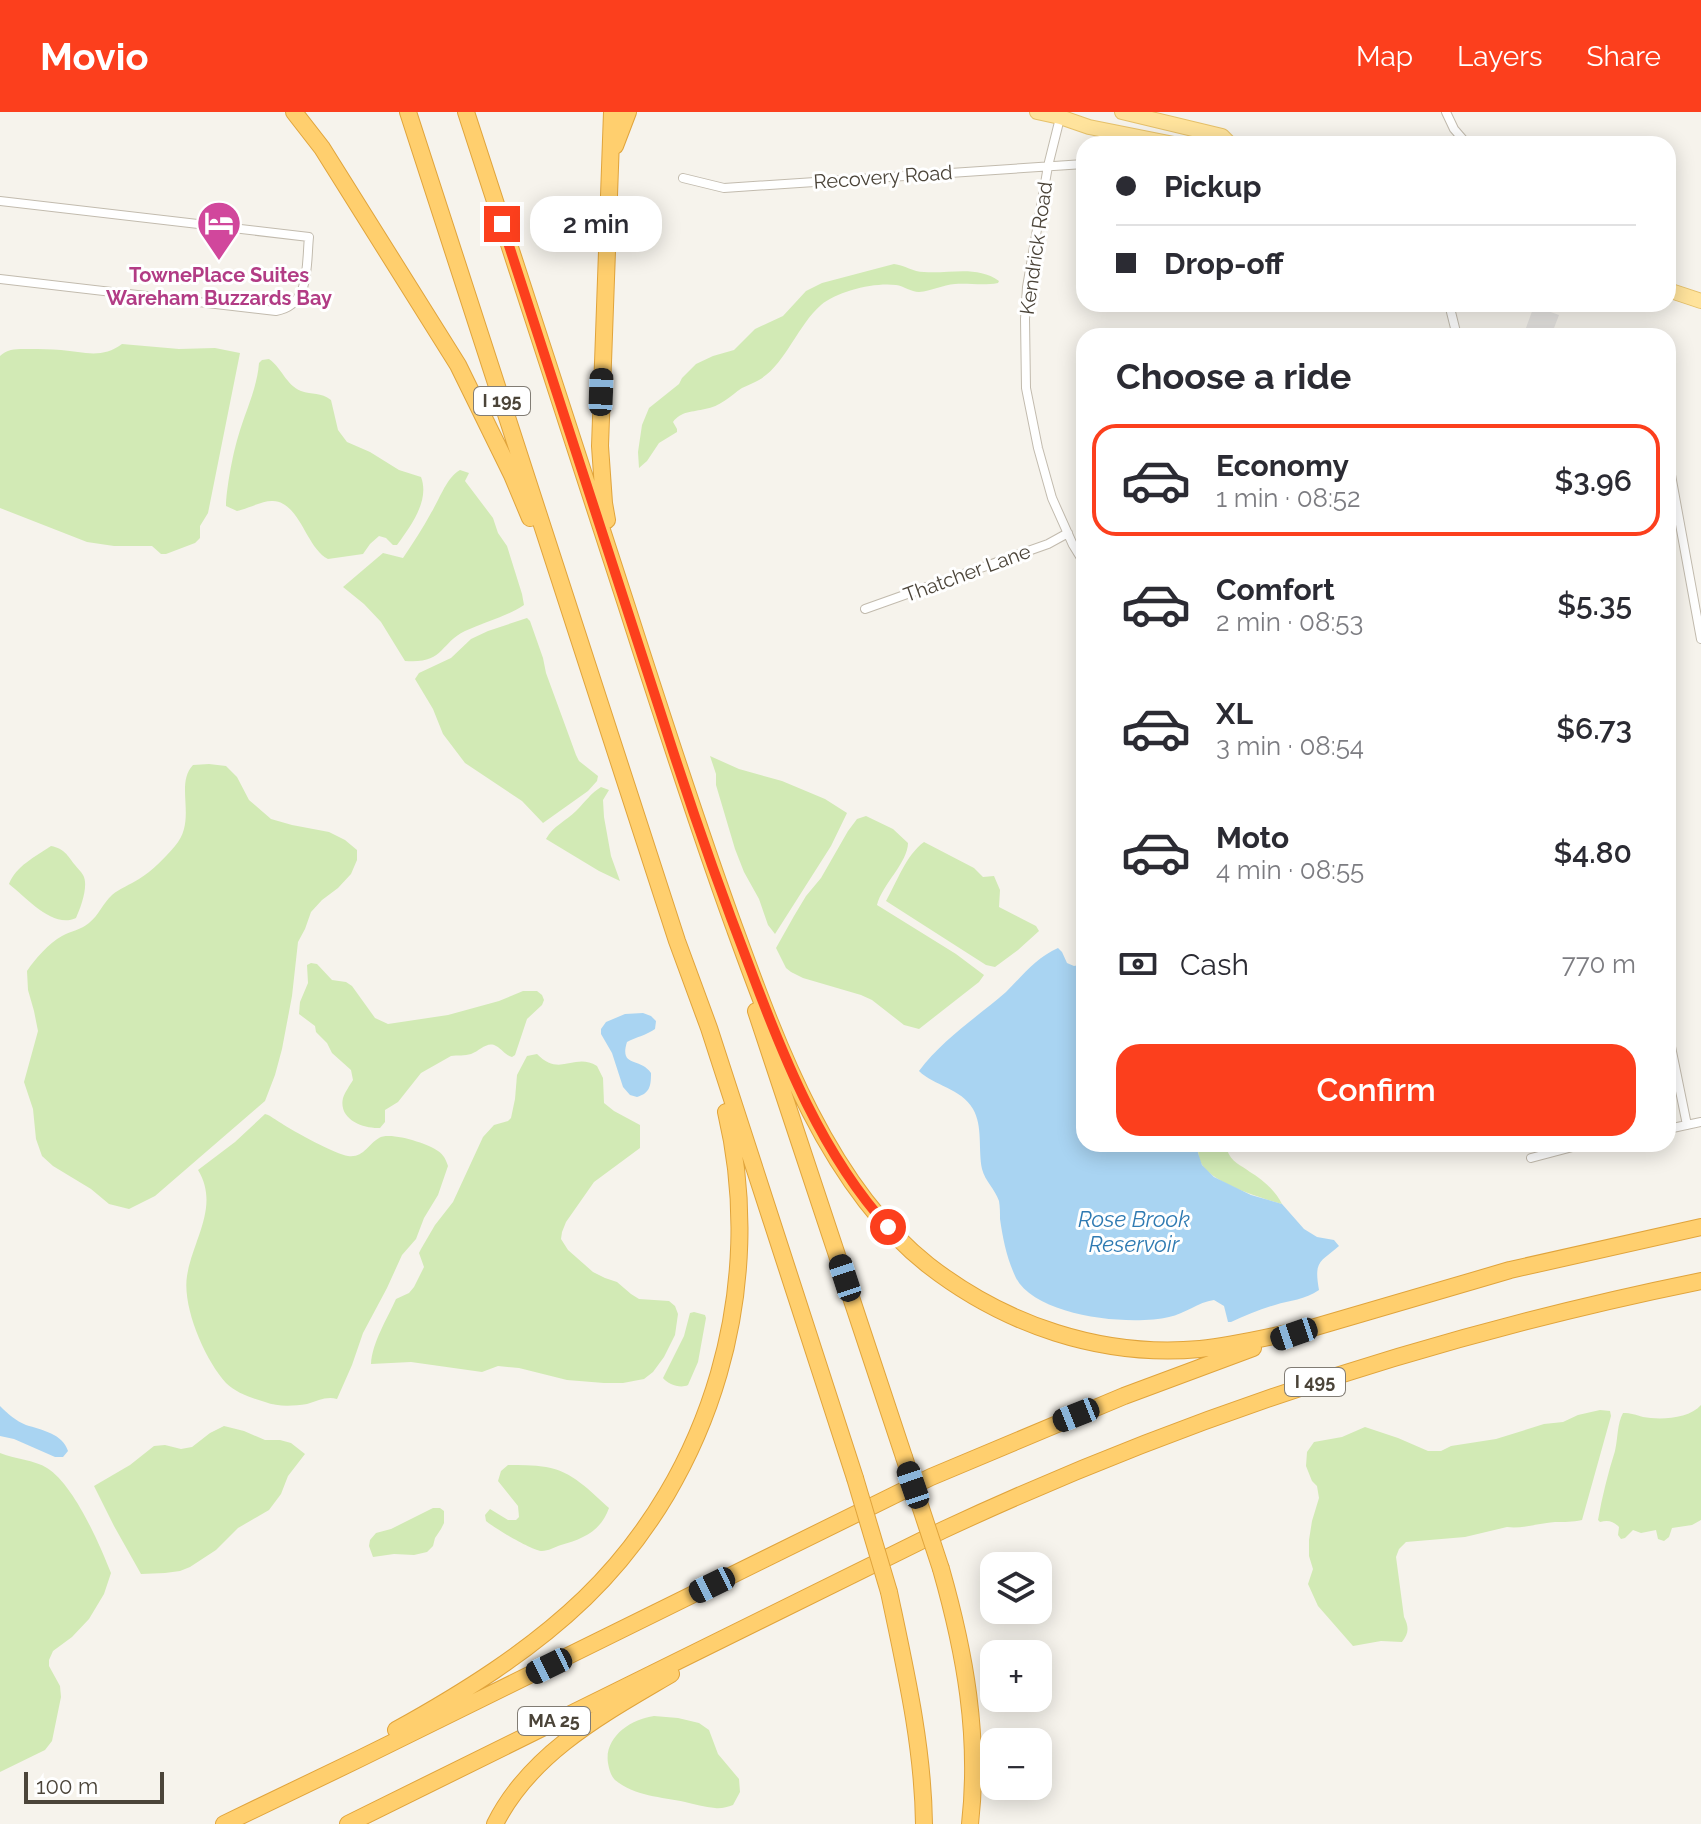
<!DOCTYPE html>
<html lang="en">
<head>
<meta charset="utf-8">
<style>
  :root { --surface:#fff; --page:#f2f2f3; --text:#2b2b33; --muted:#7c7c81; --line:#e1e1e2; --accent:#fc3f1d }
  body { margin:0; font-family:Raleway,sans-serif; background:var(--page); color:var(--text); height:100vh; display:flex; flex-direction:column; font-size:30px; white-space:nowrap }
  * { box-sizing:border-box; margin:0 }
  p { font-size:26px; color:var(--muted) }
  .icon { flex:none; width:44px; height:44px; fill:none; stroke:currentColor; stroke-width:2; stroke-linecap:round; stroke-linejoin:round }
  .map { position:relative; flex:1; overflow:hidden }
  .side { position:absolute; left:1076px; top:216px; width:600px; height:824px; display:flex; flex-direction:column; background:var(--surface); border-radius:24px; box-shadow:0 4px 20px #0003 }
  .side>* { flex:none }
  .guide { position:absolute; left:1076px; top:24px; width:600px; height:176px; border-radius:24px; box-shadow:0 4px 20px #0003; display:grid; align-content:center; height:176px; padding:0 40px; background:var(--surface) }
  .controls { position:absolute; left:980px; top:1440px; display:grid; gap:16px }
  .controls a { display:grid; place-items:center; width:72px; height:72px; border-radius:16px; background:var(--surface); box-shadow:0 4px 20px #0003; font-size:40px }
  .scale { position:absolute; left:24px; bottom:20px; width:140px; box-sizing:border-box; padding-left:8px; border:4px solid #4b4439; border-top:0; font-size:22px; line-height:28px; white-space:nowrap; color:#4b4439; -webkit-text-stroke:6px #fff; paint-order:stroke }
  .end { position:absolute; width:36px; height:36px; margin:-18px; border:10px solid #fc3f1d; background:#fff; box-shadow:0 0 0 4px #fff }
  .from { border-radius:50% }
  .bubble { position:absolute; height:56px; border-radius:24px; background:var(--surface); box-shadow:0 4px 20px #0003; font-size:26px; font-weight:600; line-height:56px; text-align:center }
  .car { position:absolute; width:24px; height:48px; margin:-24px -12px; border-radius:10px; box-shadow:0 0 6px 2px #0007; background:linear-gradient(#222 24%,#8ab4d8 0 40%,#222 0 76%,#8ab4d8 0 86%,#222 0) }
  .guide b { display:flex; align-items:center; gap:28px; height:76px; font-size:30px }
  .guide b+b { border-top:2px solid var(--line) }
  .guide i { width:20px; height:20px; background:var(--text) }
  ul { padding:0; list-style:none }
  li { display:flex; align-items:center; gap:24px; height:112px; margin:0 16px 12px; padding:0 24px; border:4px solid transparent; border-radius:24px }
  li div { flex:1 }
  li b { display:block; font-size:30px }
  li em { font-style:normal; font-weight:600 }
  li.on { border-color:var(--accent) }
  li>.icon { width:72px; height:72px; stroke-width:1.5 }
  h2 { padding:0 40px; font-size:36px; line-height:96px }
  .pay { display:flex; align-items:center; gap:20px; height:88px; padding:0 40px; font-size:30px }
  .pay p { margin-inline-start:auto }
  .primary-button { display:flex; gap:16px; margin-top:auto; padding:16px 40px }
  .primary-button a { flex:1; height:92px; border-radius:24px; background:var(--accent); color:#fff; font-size:32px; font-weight:600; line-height:92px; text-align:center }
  header { display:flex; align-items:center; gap:48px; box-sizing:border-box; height:112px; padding:0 40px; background:var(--accent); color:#fff }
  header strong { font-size:38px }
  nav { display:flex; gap:44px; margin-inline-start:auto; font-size:28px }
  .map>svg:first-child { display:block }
  .green { fill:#d2eab5 }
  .parking { fill:#e5e3e0 }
  .water { fill:#a9d4f2 }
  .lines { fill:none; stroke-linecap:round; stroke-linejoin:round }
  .minor-casing { stroke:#c2bbae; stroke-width:10 }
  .primary-casing { stroke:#e6c16a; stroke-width:16 }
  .motorway-casing { stroke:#e0a43c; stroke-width:18 }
  .minor { stroke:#fff; stroke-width:8 }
  .primary { stroke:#ffe39c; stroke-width:14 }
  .motorway { stroke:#ffcf6e; stroke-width:16 }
  .motorway-bridge-casing { stroke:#e0a43c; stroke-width:18; stroke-linecap:butt }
  .motorway-bridge { stroke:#ffcf6e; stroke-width:16 }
  .route { stroke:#fc3f1d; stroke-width:10 }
  .labels { text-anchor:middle; stroke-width:6; stroke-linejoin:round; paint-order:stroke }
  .shield { fill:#fff; stroke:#817c74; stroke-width:2 }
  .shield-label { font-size:18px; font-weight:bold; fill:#4b4439 }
  .street-label { font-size:20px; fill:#4b4439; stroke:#fff }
  .hotel-label { font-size:20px; font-weight:bold; fill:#b23c85; stroke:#fff }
  .water-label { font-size:22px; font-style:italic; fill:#2e7ab2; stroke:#fff }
</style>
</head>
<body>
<header>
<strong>Movio</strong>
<nav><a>Map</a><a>Layers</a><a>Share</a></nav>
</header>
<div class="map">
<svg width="1701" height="1712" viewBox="0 0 1701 1712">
  <rect width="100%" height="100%" fill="#f6f3ec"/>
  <path class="green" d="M 894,152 C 905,153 913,160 924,160 C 950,162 977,153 999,169 L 998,171 C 983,174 970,171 955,172 C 943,173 931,179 919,180 C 911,180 904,174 896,173 C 875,170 837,179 821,193 C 797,214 785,253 759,268 C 754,271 748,273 742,276 C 730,284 720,295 705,297 C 693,300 681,299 673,310 L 677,317 L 677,320 L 659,331 L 647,349 L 639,356 L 638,340 L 642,313 L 649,296 L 679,272 L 682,266 L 696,252 L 713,244 L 734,238 L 755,217 L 783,204 L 806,179 L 822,171 Z
    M 122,232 L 179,237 L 215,236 L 240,241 L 208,401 L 200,414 L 200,426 L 195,431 L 166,442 L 161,442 L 152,434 L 114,434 L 87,430 L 0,396 L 0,244 C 8,236 19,237 30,237 C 40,237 51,237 61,238 C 84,240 102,247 122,232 Z
    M 269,247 C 282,256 286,273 301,279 C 312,283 321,280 331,288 L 338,318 L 347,330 L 370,340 L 399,358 L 421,365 C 430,388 411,414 397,433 L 393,433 L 386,426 L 379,424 L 370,432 L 363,442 L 328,447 C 306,436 300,390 273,389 C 264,388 247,397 237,399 L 226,394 C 226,378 233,341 238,325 C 245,300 257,277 259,251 L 262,248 Z
    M 460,358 L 469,361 L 465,369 L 493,406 L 498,421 L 507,434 L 522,482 L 524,493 C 506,505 485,510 465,519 C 439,532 444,552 405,549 L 381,510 L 364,492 L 343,475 L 383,441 L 403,446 C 413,431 423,416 431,401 C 440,387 446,366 460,358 Z
    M 527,506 L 530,509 L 543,546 L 546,561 L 576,643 L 579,649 L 598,664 L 597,669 L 588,679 L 543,711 L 522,689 L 465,651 L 443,622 L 433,597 L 415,567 L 419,561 L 451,546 L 471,527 L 488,519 Z
    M 710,644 L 739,657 L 782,669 L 825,687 L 847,701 L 831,734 L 775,822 L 768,813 L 759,787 L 744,760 L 735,737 L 716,673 L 716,662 Z
    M 209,652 L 226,654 L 237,665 L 249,688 L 271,707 L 292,713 L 329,720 L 345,728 L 357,738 L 357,748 L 351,762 L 338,776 L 322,788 L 311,800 L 305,817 L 298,830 L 292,884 L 282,937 L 275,963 L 265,989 L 155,1084 L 129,1097 L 109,1092 L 91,1077 L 53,1054 L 42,1044 L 36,1027 L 33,997 L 24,970 L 38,919 L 34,899 L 28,878 L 27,859 C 35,847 49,831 62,824 C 71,819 81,818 89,811 C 99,803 103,791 112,783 C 120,776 130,773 139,767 C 152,759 165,746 175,734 C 198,708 174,673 193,653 Z
    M 601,675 L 609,678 L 603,688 L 604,705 L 611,744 L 620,769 L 599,759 L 546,727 C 553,714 566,709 576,699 C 585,690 591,681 601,675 Z
    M 866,704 L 893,717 L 908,731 C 908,750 882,773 877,793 L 956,842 L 984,863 L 979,870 L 919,917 L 904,913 L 872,888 L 861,883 L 803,866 L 791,860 L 786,856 L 776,836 L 794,804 L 806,784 L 821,766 L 848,719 L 857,707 Z
    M 924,730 L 974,756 L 983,765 L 994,764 L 1000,778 L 999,795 L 1036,814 L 1039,819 L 1018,838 L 995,855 L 986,853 L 886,789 C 897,770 906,743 924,730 Z
    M 51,734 C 65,737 67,743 75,753 C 77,756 81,759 83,763 C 89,773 81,795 76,806 C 53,817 27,786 9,772 C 16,754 35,745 51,734 Z
    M 311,851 L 317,852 L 332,868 L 346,870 L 352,874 L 375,906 L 388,912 L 448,903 L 499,889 L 523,879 L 537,879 L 542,883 L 544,888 L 542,893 L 527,907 L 515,943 L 512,945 C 505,943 502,937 496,934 C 487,929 480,939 471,942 C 465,944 457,943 451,944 L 421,961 L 398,990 L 385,998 L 385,1010 L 380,1016 C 364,1017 338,1008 343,986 C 345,980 350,973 353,968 L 351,958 L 332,941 L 327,931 L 316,920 L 315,914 L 299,902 L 300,890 L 308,871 L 307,853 Z
    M 537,942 C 560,966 574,940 597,954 L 603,966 L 604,991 L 614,999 L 640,1013 L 640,1036 L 594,1070 L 566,1110 L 562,1120 L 561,1127 L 568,1138 L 593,1160 L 605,1166 L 617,1170 L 631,1182 L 639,1187 L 669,1189 L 675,1194 L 678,1202 L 675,1223 L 664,1245 L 653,1260 L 644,1267 L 623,1271 L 604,1271 L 567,1268 L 519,1256 L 498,1254 L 482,1260 L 411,1250 L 371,1252 C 372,1231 387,1207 396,1187 L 409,1181 L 414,1175 L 424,1155 L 419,1141 L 421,1137 L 435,1113 L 453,1090 L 483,1025 L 494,1013 L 508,1009 L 511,1006 L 515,987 L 517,963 L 527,944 Z
    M 265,1002 C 272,1004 275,1008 281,1011 C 293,1019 337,1043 348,1044 C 364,1046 368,1032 379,1026 C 390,1019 429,1032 438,1039 C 444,1043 446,1048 448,1054 L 438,1083 L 424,1106 L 416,1127 L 402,1143 L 387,1176 L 363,1221 L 352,1253 L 337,1287 C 326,1284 318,1289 307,1292 C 293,1294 278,1295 265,1290 C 252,1286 236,1281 226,1271 C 205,1248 182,1195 187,1164 C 193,1127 220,1094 198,1058 L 235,1030 Z
    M 1198,1032 L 1230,1032 L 1227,1038 C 1231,1050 1241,1053 1250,1060 C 1262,1067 1276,1079 1282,1092 C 1261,1086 1211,1071 1201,1051 C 1198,1045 1198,1039 1198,1032 Z
    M 694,1200 L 705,1203 L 706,1206 L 698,1250 L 688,1273 C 680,1277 668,1272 663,1266 L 684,1224 L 690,1201 Z
    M 1701,1293 L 1701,1408 L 1692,1413 L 1672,1416 L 1669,1425 L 1664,1429 L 1658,1427 L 1656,1418 L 1641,1421 L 1633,1418 L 1625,1426 L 1621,1427 L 1618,1423 L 1619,1415 C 1613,1409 1608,1408 1600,1410 L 1598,1408 C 1602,1385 1608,1361 1615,1339 C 1618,1326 1617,1312 1623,1301 C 1631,1301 1636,1303 1643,1305 C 1660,1308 1689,1307 1701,1293 Z
    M 1600,1298 L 1610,1299 L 1611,1304 L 1582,1408 C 1572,1410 1565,1410 1555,1410 C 1539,1411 1523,1417 1507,1415 L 1465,1425 L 1406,1430 L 1399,1437 L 1396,1445 L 1404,1505 C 1409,1515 1409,1521 1402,1530 L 1381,1529 L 1353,1534 L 1318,1494 L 1308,1472 L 1313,1457 L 1309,1444 L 1309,1428 L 1312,1409 L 1319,1386 L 1317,1374 L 1312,1369 L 1306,1354 L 1307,1340 L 1314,1330 L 1342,1325 L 1365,1315 L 1398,1326 L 1428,1339 L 1441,1339 L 1451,1334 L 1496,1327 L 1544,1312 L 1563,1310 L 1578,1303 Z
    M 224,1314 L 244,1319 L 265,1328 L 280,1328 L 291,1331 L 305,1342 L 288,1364 L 281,1382 L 269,1398 L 238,1416 L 216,1438 L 190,1455 L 180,1459 L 165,1461 L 141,1462 L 114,1414 L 94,1374 L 130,1353 L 154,1334 L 165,1333 L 181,1337 L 192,1335 L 210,1321 Z
    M 0,1341 C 14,1347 35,1348 47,1356 C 74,1373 99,1431 111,1461 L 104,1482 L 89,1507 L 72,1525 L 53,1539 L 49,1548 L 49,1554 L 60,1574 L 61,1585 L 52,1629 L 45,1638 L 0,1660 Z
    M 508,1353 C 520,1353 533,1353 546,1355 C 572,1359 590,1379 609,1396 C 601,1419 583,1427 561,1433 C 555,1435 548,1439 542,1439 C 533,1439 494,1416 486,1409 L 485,1403 L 490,1397 L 508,1408 L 516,1408 L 519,1405 L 518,1394 L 498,1369 L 501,1359 Z
    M 433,1396 L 440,1396 L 444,1399 L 444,1411 L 441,1417 L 435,1426 L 433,1434 L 427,1440 L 414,1443 L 394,1442 L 373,1445 L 369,1434 L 370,1428 L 376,1421 L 391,1417 Z
    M 654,1604 L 678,1606 L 699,1611 L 709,1618 L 718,1642 L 739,1667 L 740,1680 L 733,1693 C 727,1695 721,1697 715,1696 C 705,1695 694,1692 685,1690 C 662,1685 634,1684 615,1668 C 611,1664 609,1657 608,1651 C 604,1625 631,1607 654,1604 Z"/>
  <path class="parking" d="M 1534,194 L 1559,203 L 1551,224 L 1523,224 Z"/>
  <path class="water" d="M 1058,836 L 1062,840 L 1067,851 L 1074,854 L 1084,852 L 1084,1032 L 1198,1032 L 1198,1041 L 1202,1053 L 1214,1065 L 1251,1083 L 1282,1092 L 1304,1117 L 1317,1125 L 1334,1128 L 1339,1134 C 1319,1151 1314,1149 1319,1178 C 1305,1188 1290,1188 1275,1193 C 1260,1197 1245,1204 1231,1210 L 1228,1210 L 1224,1194 L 1214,1188 C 1198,1190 1185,1202 1169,1205 C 1130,1214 1037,1205 1016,1166 C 1007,1147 1003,1128 1000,1107 C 1000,1101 1000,1095 999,1089 C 995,1077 985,1069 982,1057 C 978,1037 983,1014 973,997 C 961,976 934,974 919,959 C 943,927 976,906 1006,880 C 1022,864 1037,845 1058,836 Z
    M 643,901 L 651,904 L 656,909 L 655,917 C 647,923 636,925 627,930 C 619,956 640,945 651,961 C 651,974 650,981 637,985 L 630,983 L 623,975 L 612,941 L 601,922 L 601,917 L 606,910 L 625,902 Z
    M 0,1294 C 8,1302 16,1309 26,1313 C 42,1318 63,1322 68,1339 L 63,1345 L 55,1345 L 14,1327 L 0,1324 Z"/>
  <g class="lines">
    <g class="minor-casing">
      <path id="minor" d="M 1446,0 L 1454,17 L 1467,32
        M 1061,2 L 1048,54 L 1027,175 L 1025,207 L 1026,276 L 1038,336 L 1052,386 L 1073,433 L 1084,451
        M 683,66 L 724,76 L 1084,52
        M 0,89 L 309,125 C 306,153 311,193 276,199 L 0,167
        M 1449,192 L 1457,224
        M 1669,352 L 1701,527
        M 865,497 L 1048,432 L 1068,421
        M 1668,920 L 1687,1013
        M 1668,1017 L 1701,1010
        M 1531,1046 L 1584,1032"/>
    </g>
    <g class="primary-casing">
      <path id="primary" d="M 1037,0 L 1060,5 L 1089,15 L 1174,32
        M 1122,0 L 1222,24 L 1230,32
        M 1668,178 L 1701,189"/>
    </g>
    <g class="motorway-casing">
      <path id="motorway" d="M 294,0 L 322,36 L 458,253 L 512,363 L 530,406
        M 408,0 L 677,829 L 709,916 L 855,1366
        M 466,0 C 519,164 573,328 626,492 C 660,598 694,704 732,809 C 775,927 826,1073 928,1153 C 1005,1213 1102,1246 1200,1237 C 1239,1233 1277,1223 1315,1215
        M 615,34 L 628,0
        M 607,408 L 604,391 L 600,334 L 612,0
        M 756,899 L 904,1345
        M 1305,1218 L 1510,1158 L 1701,1115
        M 941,1457 C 965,1541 980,1624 970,1712
        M 889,1480 C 905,1556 923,1633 924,1712
        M 396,1618 C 463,1581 530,1539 585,1486 C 713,1362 767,1173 726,1000
        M 224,1712 L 359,1647 L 931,1365 L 1124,1284 L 1253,1236
        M 348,1712 L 943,1418 C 1185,1305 1440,1222 1701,1169
        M 495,1712 C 531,1640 605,1601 671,1562"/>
    </g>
    <use href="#minor" class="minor"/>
    <use href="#primary" class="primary"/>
    <use href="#motorway" class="motorway"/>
    <g class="motorway-bridge-casing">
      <path id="motorway-bridge" d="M 904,1345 L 941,1457
        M 855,1366 L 889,1480"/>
    </g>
    <use href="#motorway-bridge" class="motorway-bridge"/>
  </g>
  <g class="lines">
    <path class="route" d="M 502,112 C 555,276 609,441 662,605 C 689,690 718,773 750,856 C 784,947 822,1042 888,1115"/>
  </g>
  <defs>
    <g id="hotel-pin" transform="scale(2.3)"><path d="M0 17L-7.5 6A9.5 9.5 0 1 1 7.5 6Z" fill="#d1479c" stroke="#fff"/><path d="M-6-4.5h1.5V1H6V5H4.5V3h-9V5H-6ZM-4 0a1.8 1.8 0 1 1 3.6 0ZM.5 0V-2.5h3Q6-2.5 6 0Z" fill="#fff"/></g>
  </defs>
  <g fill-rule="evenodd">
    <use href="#hotel-pin" x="219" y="111"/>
  </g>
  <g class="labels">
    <g class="shield">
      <rect x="474" y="275" width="56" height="28" rx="6"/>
      <rect x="1285" y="1256" width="60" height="28" rx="6"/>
      <rect x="518" y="1595" width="72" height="28" rx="6"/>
    </g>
    <g class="shield-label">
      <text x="502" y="295">I 195</text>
      <text x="1315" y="1276">I 495</text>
      <text x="554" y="1615">MA 25</text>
    </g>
    <g class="street-label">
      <text transform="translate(883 65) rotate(-4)" y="7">Recovery Road</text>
      <text transform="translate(1036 136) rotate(-82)" y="7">Kendrick Road</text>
      <text transform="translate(967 461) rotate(-20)" y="7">Thatcher Lane</text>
    </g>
    <g class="hotel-label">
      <text x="219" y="170">TownePlace Suites<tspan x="219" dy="23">Wareham Buzzards Bay</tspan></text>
    </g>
    <g class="water-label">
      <text x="1134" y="1115">Rose Brook<tspan x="1134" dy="25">Reservoir</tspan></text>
    </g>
  </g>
</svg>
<div class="controls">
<a><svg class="icon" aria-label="layers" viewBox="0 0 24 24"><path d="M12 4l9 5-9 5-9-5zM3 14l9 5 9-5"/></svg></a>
<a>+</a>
<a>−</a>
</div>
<div class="scale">100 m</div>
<i class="end from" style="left:888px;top:1115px"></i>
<i class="end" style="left:502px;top:112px"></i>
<div class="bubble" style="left:530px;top:84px;width:132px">2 min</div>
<i class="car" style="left:601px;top:280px;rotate:2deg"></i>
<i class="car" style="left:845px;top:1166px;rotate:342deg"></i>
<i class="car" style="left:1294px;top:1222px;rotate:251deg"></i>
<i class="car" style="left:1076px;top:1303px;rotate:248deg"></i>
<i class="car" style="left:913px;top:1373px;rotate:341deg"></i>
<i class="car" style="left:712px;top:1473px;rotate:244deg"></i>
<i class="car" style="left:549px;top:1554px;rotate:244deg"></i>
<div class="guide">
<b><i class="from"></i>Pickup</b>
<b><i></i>Drop-off</b>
</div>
<section class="side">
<h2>Choose a ride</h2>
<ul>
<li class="on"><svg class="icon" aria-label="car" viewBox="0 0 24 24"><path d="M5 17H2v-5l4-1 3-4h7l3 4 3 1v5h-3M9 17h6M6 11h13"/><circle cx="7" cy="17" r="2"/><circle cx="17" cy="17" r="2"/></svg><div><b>Economy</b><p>1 min · 08:52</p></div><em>$3.96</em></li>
<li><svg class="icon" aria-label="car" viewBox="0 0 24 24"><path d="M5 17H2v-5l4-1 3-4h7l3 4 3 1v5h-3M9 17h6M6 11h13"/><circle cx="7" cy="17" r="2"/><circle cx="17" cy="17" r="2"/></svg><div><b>Comfort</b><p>2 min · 08:53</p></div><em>$5.35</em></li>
<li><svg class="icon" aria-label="car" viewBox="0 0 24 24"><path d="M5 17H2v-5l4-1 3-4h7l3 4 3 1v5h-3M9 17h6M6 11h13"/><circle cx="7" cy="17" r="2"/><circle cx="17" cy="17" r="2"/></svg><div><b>XL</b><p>3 min · 08:54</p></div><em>$6.73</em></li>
<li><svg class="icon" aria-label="car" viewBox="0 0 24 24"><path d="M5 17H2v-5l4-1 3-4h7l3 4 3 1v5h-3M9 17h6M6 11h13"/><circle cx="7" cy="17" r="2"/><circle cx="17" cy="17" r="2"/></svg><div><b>Moto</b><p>4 min · 08:55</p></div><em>$4.80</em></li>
</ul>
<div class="pay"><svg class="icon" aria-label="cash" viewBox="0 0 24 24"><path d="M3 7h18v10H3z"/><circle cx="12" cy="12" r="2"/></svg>Cash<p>770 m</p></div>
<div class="primary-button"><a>Confirm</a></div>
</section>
</div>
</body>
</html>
